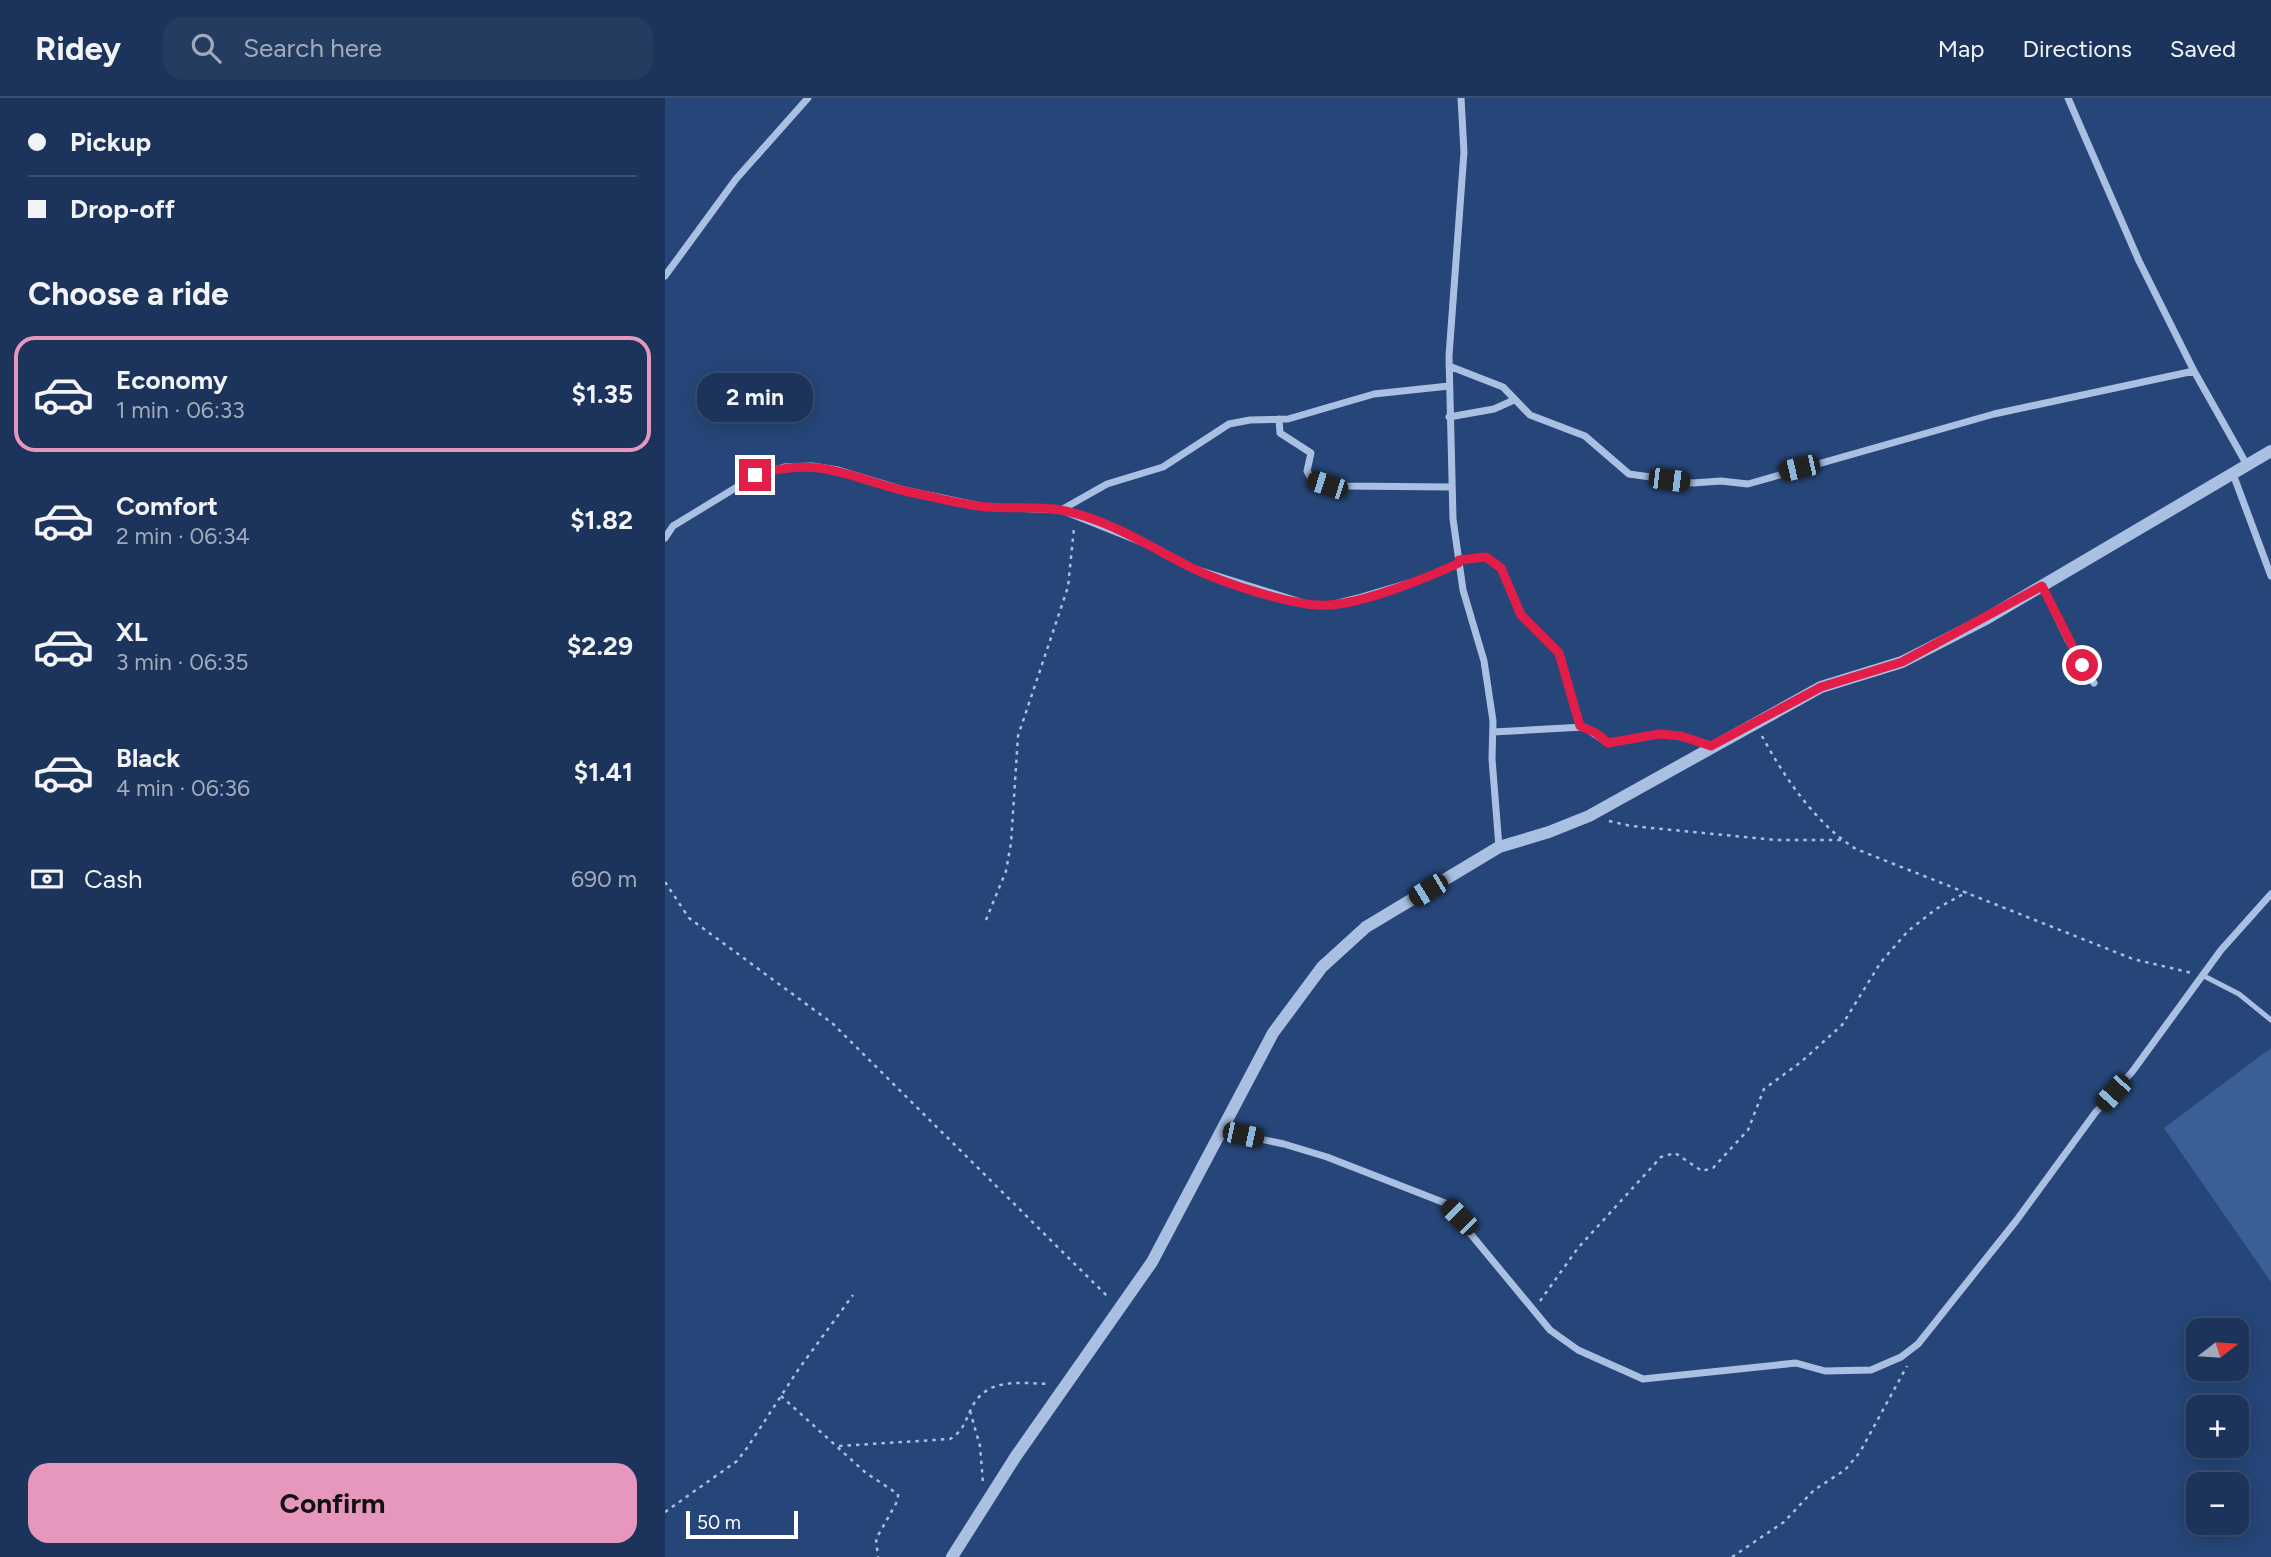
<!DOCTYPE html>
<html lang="en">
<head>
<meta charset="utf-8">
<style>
  :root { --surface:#1c345b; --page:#253c61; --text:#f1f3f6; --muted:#a0aabb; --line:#3a4f71; --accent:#e797bd }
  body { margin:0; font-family:Figtree,sans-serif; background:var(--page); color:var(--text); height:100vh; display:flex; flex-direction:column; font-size:26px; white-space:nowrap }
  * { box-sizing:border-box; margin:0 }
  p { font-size:23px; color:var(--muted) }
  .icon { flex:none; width:38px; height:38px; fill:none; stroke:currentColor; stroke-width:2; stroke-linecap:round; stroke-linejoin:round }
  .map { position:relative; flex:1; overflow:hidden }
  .details { display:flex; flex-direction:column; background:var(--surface); width:665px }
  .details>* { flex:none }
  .guide { display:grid; align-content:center; height:154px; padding:0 28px; background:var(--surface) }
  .needle { width:46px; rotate:73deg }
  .fabs { position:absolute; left:1521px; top:1220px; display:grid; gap:14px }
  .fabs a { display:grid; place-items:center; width:63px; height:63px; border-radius:14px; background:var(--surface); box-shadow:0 4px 18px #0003,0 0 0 2px var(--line); font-size:35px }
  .scale { position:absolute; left:21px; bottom:18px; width:112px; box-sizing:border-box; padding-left:7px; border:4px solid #fff; border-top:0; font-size:19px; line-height:24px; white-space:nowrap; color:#fff; -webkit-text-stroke:5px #264679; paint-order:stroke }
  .end { position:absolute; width:32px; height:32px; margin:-16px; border:9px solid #e11d48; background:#fff; box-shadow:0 0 0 4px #fff }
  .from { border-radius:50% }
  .bubble { position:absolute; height:49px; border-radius:21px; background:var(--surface); box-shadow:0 4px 18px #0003,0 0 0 2px var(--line); font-size:23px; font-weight:700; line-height:49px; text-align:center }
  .car { position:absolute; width:21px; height:42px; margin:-21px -10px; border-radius:9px; box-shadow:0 0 5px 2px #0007; background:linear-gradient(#222 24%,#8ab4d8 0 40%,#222 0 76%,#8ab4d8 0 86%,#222 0) }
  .guide b { display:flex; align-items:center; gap:24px; height:66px; font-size:26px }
  .guide b+b { border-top:2px solid var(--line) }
  .guide i { width:18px; height:18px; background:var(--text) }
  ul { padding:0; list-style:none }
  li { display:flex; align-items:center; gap:21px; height:116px; margin:0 14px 10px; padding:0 14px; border:4px solid transparent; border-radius:21px }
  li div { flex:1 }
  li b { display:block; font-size:26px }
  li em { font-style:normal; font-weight:700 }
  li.selected { border-color:var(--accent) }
  li>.icon { width:63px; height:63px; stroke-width:1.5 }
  h2 { padding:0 28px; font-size:32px; line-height:84px }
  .pay { display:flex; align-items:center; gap:18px; height:77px; padding:0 28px; font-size:26px }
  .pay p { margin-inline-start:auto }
  .cta { display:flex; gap:14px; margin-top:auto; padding:14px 28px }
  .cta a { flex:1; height:80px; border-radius:21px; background:var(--accent); color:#111; font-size:28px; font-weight:700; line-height:80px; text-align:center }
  header { display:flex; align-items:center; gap:42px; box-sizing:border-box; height:98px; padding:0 35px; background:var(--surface); border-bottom:2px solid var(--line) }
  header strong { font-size:33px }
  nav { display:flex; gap:38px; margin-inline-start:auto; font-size:24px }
  .search { width:490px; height:63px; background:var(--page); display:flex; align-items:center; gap:18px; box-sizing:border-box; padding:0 24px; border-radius:21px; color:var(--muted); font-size:26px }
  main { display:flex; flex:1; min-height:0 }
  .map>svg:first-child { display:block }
  .green { fill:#3a5f96 }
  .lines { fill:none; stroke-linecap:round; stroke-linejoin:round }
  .path { stroke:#a9c0e3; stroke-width:2.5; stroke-dasharray:3.5 5; stroke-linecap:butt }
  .service { stroke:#a9c0e3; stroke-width:5 }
  .minor { stroke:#a9c0e3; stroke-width:7 }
  .tertiary { stroke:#a9c0e3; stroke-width:12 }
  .route { stroke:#e11d48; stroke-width:9 }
</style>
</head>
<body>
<header>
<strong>Ridey</strong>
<div class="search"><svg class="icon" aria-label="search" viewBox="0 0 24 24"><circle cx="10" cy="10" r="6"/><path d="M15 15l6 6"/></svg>Search here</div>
<nav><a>Map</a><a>Directions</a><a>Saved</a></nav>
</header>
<main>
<section class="details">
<div class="guide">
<b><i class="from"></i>Pickup</b>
<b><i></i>Drop-off</b>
</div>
<h2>Choose a ride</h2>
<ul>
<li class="selected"><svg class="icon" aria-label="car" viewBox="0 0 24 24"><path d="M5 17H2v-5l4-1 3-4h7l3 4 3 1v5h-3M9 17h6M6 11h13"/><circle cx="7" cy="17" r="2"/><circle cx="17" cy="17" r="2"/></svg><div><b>Economy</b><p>1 min · 06:33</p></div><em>$1.35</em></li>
<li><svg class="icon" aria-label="car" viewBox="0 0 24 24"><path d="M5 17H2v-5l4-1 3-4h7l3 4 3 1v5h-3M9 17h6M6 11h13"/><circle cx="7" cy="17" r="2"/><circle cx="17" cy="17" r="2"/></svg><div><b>Comfort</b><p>2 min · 06:34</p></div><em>$1.82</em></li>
<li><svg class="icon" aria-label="car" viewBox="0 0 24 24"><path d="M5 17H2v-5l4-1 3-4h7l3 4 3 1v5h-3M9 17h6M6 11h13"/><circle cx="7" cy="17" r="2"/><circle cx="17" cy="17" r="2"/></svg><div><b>XL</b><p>3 min · 06:35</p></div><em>$2.29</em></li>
<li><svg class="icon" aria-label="car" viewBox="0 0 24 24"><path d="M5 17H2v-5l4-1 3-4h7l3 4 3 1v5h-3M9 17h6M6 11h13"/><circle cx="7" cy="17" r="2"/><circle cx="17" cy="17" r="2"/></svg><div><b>Black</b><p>4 min · 06:36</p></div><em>$1.41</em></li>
</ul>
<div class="pay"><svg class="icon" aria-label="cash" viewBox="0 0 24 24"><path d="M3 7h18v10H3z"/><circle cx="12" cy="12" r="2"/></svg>Cash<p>690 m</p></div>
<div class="cta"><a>Confirm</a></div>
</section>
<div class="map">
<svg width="1606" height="1459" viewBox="0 0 1606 1459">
  <rect width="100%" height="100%" fill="#264679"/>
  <path class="green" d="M 1606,950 L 1606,1184 L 1499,1030 Z"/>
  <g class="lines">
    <path class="path" d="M 1097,638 C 1119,679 1151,726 1191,751 L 1468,861 L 1527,875
      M 944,723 L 966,728 L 1111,742 L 1178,742
      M 0,784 L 24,820 L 167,925 L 444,1200
      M 321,822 L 341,773 L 346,745 L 353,638 L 403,489 L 409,430
      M 875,1203 L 913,1150 L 996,1059 L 1010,1055 L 1037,1073 L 1048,1070 L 1083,1032 L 1099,991 L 1136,964 L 1177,927 L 1216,864 L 1243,833 L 1271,811 L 1302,794
      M 116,1298 L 201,1375 L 233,1396 L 233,1402 L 211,1441 L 213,1459
      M 305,1313 L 315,1348 L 318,1385
      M 174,1348 L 285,1341 C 298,1333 300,1324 306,1311 C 321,1279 354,1285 384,1286
      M 0,1414 L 72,1363 L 82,1350 L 133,1272 L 188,1197
      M 1067,1459 L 1119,1424 L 1149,1392 L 1180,1372 L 1195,1354 L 1242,1268"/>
    <path class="service" d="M 1537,877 L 1574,896 L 1606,922"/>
    <path class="minor" d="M 796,0 L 799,54 L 784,258 L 788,421 L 798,492 L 819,563 L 828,623 L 827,661 L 834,749
      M 1403,0 L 1474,163 L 1529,273 L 1582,367
      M 0,178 L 71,81 L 143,0
      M 784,268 L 838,289 L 865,317 L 920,338 L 964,376 L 1028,385 L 1056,383 L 1083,386 L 1329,316 L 1529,273
      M 784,319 L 829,311 L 849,302
      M 614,321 L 615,335 L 646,355 L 642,373 L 647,382 L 678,388 L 786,389
      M 1568,376 L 1606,478
      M 396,412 L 442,386 L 498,369 L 564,326 L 585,322 L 623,321 L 709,296 L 784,288
      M 0,440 L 8,428 L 90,378 L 119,369 L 147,368 L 173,372 L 239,392 L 320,409 L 396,412 L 484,447 L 530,471 L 645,507 L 666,507 L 693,500 L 757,481 L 794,465
      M 794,462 L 821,459 L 836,470 L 856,517 L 894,555 L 915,628
      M 1377,488 L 1403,542 L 1429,585
      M 828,634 L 919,629 L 943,645 L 994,636 L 1016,638 L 1046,648
      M 557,1033 L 619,1046 L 662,1059 L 780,1105 L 885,1232 L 913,1252 L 978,1281 L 1131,1265 L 1160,1273 L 1206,1272 L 1236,1259 L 1253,1246 L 1351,1123 L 1430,1015 L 1467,974 L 1556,852 L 1606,796"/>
    <path class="tertiary" d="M 287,1459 L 351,1358 L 487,1164 L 608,935 L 657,869 L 701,829 L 834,749 L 884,734 L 924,718 L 1156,589 L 1237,564 L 1319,522 L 1606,353"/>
  </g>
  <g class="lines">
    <path class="route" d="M 90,377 C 157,357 183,380 244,394 C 270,399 296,407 322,409 C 346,411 373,408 396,412 C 443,421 485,449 527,470 C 556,484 632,510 664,507 C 699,505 762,480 794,465 L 794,462 L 821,459 L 836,470 L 856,517 L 894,555 L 915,628 L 931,635 L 943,645 L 994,636 L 1016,638 L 1046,648 L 1156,589 L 1237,564 L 1377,488 L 1417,567"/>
  </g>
</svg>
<div class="fabs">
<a><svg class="needle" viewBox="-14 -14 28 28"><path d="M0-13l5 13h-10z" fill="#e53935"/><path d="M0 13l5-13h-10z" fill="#a0aabb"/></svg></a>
<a>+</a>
<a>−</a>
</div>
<div class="scale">50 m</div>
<i class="end from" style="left:1417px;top:567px"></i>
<i class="end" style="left:90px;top:377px"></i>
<div class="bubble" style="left:32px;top:275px;width:116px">2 min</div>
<i class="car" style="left:1134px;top:370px;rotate:257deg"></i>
<i class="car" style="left:1004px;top:382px;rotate:97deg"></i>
<i class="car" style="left:662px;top:387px;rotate:288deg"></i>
<i class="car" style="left:763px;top:792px;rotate:239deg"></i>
<i class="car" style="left:1448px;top:995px;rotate:222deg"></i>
<i class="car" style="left:578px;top:1037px;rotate:102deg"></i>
<i class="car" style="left:794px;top:1119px;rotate:315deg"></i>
</div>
</main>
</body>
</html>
